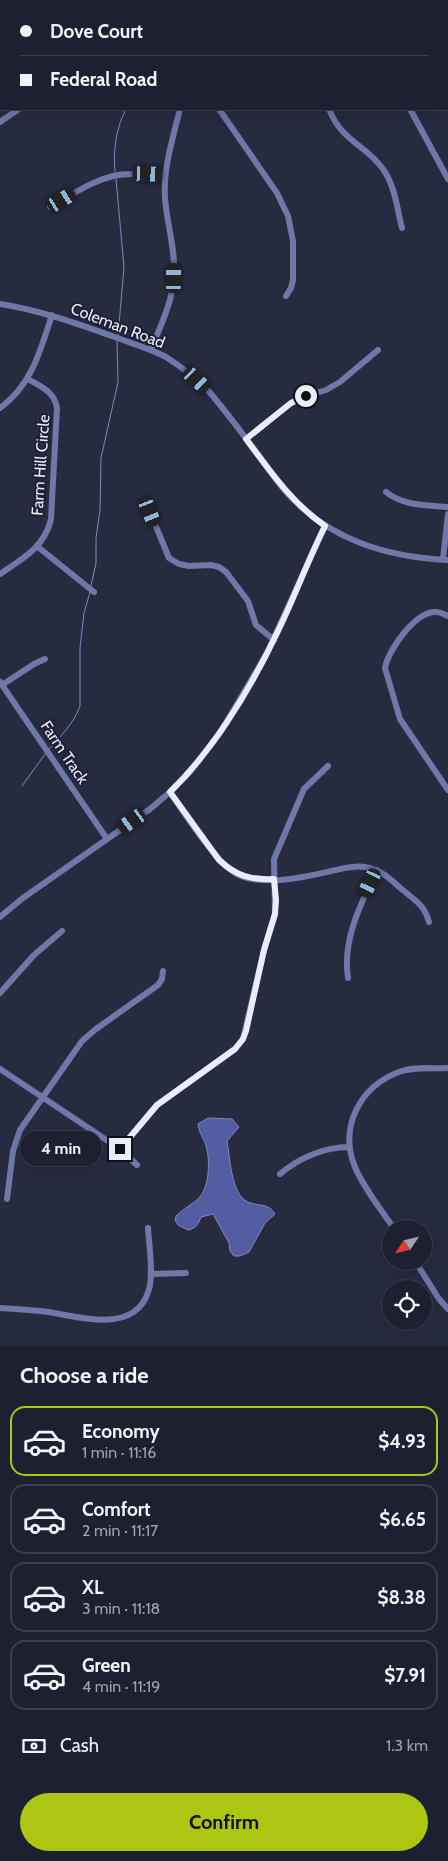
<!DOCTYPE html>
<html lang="en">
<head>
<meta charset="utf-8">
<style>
  :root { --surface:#1d2030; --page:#2a2d3c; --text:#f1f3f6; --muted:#a0a3ab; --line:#3b3e4c; --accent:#acc612 }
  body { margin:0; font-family:Cabin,sans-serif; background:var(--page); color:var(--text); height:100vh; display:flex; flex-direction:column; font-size:19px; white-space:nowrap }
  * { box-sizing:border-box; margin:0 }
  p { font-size:16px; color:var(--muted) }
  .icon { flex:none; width:28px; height:28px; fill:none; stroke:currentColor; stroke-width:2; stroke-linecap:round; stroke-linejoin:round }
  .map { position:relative; height:1346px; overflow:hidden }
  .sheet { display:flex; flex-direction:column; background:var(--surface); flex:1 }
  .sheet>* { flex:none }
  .hud { position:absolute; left:0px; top:0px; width:449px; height:110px; box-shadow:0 5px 20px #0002,0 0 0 1px var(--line); display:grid; align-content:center; height:110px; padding:0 20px; background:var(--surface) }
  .needle { width:32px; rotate:235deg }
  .controls { position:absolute; left:382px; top:1220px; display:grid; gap:10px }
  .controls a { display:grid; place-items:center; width:50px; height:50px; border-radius:50%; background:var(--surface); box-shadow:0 5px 20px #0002,0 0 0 1px var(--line); font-size:25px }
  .end { position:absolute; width:22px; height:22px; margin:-11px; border:6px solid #e9edfb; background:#111; box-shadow:0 0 0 2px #111 }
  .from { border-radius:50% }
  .bubble { position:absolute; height:35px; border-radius:18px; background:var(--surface); box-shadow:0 5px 20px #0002,0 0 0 1px var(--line); font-size:16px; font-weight:700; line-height:35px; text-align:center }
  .car { position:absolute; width:15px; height:30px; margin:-15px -8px; border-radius:6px; box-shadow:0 0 4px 1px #0007; background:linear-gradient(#222 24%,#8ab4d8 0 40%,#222 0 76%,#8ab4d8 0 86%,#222 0) }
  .hud b { display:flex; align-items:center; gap:18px; height:48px; font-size:19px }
  .hud b+b { border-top:1px solid var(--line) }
  .hud i { width:12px; height:12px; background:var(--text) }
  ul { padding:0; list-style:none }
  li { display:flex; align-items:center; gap:15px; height:70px; margin:0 10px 8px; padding:0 10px; border:2px solid var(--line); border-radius:15px }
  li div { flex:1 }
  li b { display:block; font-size:19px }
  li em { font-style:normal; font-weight:700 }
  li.active { border-color:var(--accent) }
  li>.icon { width:45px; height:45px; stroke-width:1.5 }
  h2 { padding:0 20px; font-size:22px; line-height:60px }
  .pay { display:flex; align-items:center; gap:12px; height:55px; padding:0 20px; font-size:19px }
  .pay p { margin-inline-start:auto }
  .button { display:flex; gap:10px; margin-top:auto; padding:10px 20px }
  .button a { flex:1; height:58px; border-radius:30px; background:var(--accent); color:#111; font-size:20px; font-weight:700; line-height:58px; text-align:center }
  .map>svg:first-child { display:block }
  .water { fill:#545ca2; stroke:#8188bd }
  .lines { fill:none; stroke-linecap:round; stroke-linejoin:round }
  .stream { stroke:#8188bd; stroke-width:1 }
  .minor { stroke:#7078aa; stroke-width:6 }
  .route { stroke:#e9edfb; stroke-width:6 }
  .labels { text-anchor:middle; stroke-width:4; stroke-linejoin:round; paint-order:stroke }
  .street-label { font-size:16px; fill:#e9edfb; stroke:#1e2136 }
</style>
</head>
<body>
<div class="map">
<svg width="448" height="1346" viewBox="0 0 448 1346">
  <rect width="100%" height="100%" fill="#272b40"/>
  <path class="water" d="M 208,1118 L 232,1119 L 239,1127 L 227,1141 C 230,1157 231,1195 248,1202 C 260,1207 267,1202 275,1214 L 265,1223 L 249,1252 L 240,1256 L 234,1256 L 230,1251 L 229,1243 L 213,1214 L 201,1217 C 198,1225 196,1228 188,1230 L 178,1225 L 175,1220 L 176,1216 C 183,1209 191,1205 198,1199 C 209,1189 210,1163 207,1150 C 206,1141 199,1134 198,1124 Z"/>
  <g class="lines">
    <path class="stream" d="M 173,1 L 174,0
      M 115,172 C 113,150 116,128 126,109
      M 116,179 L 124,267 L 118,336
      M 91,586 L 96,563 L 96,538 L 100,510 L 101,458 L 118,382 L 117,340
      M 49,749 C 61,736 74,723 80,706 L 80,648 L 84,613 L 90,592
      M 22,786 L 45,754"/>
    <path class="minor" d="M 135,0 L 136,1
      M 268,0 L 268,1
      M 353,0 L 354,1
      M 97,1 L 98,0
      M 219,109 L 277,193 L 288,216 L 293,241 L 293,280 L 291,288 L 286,296
      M 329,109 C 342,142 365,144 383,169 C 395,186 397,208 402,228
      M 410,109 L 448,179
      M 0,122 L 19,109
      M 50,207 C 72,195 92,180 118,175 C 133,173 150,174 165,175
      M 0,304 C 39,310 75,323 112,336 C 130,343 149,348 166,357 C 180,366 193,376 206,388 C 225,410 242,433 260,457 C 269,469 277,482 287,493 C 330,540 386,557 448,560
      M 151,350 C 160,327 172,303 174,278 C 176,251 167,225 165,198 C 163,168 173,138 180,109
      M 0,408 C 32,385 40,351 52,315
      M 246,439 L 291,403 L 306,396 L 326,390 L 340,382 L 378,350
      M 386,492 C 403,506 427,505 448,507
      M 150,512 L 169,558 L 179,564 L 189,566 L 211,565 L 219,567 L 226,572 L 248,601 L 256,625 L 274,640
      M 38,547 L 94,592
      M 443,559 L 448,514
      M 0,574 C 22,559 45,547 51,519 L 57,408 C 54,391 41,387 28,379
      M 448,616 C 445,615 440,612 437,612 C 416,610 388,650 385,668 L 400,719 L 448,790
      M 0,682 L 107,839
      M 2,685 L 34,664 L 45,659
      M 170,792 C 184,813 217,864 237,874 C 262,887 305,877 331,871 C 342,869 354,865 365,867 C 381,869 392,881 404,891 C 417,902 424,905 429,922
      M 0,917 L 23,898 L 150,809 L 170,792 L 190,772 L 220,733 L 267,653 L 325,526
      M 348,978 C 342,940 361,903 377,870
      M 0,993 L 34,955 L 62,931
      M 0,1069 L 120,1149 L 137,1165
      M 120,1149 L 157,1105 L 235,1049 L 243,1039 L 264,950 L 275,914 L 274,859 L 304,789 L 328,766
      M 280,1174 C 299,1158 324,1147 349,1147
      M 7,1199 L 13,1151 L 20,1130 L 82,1041 L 96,1029 L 158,985 L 162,979 L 163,971
      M 394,1229 C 381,1209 364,1189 355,1167 C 339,1128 359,1087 399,1072 C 414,1066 432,1069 448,1068
      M 415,1261 L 439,1299 L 448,1309
      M 151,1274 L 186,1273
      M 0,1308 C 17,1309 33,1310 49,1312 C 84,1318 140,1335 150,1285 C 153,1267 149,1246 148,1228"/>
  </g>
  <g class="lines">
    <path class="route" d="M 120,1149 L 157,1105 L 235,1049 L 243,1039 L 246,1031 L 264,950 L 275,914 L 276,900 L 274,879 C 251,880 236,876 219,860 L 170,792 C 216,747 250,690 278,631 C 295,596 308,560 325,526 C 292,503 270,471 246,439 L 291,403 L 306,396"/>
  </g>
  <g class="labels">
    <g class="street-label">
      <text transform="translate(118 325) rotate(21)" y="6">Coleman Road</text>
      <text transform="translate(40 465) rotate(-86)" y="6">Farm Hill Circle</text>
      <text transform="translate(65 752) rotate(56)" y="6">Farm Track</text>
    </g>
  </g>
</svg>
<div class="controls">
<a><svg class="needle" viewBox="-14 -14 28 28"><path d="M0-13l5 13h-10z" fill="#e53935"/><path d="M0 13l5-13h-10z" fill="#a0a3ab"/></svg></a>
<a><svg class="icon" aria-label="locate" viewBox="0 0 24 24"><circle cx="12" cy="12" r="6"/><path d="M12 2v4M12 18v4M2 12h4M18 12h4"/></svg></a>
</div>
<i class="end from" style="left:306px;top:396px"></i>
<i class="end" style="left:120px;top:1149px"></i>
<div class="bubble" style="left:20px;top:1131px;width:82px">4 min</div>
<i class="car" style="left:148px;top:174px;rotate:92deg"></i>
<i class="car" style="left:62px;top:200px;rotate:59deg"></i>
<i class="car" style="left:174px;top:278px;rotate:1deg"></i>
<i class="car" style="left:197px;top:380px;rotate:133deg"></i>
<i class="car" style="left:150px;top:512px;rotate:158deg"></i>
<i class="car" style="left:132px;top:821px;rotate:235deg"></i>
<i class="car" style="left:370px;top:883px;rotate:205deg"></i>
<div class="hud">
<b><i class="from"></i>Dove Court</b>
<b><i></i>Federal Road</b>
</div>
</div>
<section class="sheet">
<h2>Choose a ride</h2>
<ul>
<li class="active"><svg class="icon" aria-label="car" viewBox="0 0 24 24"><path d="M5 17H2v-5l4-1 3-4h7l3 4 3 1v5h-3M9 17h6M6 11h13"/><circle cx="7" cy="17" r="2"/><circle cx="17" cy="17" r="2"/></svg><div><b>Economy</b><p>1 min · 11:16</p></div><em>$4.93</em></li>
<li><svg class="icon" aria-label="car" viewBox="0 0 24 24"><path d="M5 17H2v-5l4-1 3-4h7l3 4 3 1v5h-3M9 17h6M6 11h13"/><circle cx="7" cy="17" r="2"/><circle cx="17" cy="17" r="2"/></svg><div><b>Comfort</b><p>2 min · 11:17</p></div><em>$6.65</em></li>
<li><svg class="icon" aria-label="car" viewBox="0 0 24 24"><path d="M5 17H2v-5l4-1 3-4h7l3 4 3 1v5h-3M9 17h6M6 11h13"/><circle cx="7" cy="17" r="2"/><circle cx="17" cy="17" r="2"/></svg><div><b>XL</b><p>3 min · 11:18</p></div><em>$8.38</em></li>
<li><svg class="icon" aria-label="car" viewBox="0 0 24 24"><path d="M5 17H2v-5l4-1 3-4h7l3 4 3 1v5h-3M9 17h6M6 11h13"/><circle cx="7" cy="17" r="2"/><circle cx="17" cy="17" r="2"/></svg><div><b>Green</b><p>4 min · 11:19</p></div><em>$7.91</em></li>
</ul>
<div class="pay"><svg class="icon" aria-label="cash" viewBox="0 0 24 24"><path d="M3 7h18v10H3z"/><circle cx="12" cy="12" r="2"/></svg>Cash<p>1.3 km</p></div>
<div class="button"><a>Confirm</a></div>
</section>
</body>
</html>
